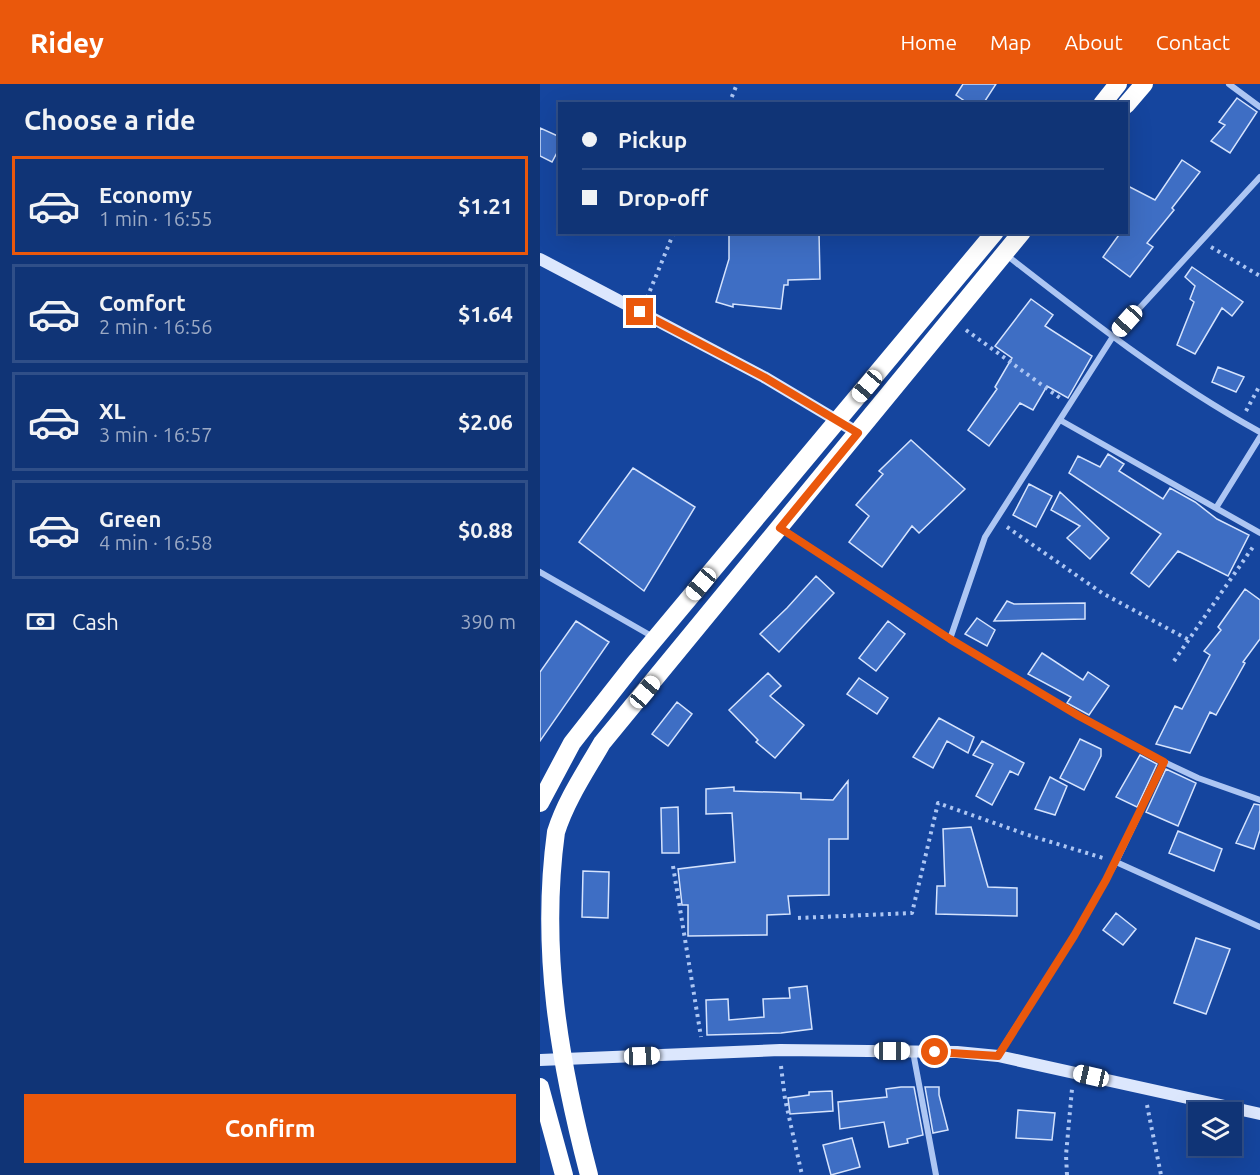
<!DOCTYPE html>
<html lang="en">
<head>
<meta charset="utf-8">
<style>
  :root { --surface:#103476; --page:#193c7b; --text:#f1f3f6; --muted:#9caac5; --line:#304f88; --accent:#ea580c }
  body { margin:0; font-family:Ubuntu,sans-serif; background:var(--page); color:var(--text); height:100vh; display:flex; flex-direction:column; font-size:22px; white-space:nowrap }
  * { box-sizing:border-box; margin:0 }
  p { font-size:20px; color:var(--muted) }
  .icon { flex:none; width:33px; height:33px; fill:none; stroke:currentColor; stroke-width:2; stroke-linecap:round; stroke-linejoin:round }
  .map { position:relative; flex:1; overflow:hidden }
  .sheet { display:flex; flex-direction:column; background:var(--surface); width:540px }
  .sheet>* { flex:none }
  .top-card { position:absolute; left:18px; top:18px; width:570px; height:132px; border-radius:0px; box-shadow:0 6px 24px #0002,0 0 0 2px var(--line); display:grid; align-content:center; height:132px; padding:0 24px; background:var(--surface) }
  .buttons { position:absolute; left:648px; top:1018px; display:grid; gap:12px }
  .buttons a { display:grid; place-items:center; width:54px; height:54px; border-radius:0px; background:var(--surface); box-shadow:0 6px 24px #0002,0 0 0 2px var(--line); font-size:30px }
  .end { position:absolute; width:27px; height:27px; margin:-14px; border:8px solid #ea580c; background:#fff; box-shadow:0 0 0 3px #fff }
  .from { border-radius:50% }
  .car { position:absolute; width:18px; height:36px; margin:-18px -9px; border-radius:8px; box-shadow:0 0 4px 2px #0007; background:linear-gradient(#fff 24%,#345 0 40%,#fff 0 76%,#345 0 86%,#fff 0) }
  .top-card b { display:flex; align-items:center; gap:21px; height:57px; font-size:22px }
  .top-card b+b { border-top:2px solid var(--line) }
  .top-card i { width:15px; height:15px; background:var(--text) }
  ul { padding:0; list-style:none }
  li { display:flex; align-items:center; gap:18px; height:99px; margin:0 12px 9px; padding:0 12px; border:3px solid var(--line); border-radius:0px }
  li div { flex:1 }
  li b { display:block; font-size:22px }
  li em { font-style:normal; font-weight:700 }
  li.active { border-color:var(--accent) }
  li>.icon { width:54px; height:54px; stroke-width:1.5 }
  h2 { padding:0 24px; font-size:27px; line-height:72px }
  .pay { display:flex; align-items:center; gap:15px; height:66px; padding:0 24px; font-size:22px }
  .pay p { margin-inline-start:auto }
  .button { display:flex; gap:12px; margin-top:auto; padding:12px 24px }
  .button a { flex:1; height:69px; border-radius:0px; background:var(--accent); color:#fff; font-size:24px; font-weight:700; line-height:69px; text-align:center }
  header { display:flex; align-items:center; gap:36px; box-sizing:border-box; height:84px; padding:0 30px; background:var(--accent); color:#fff }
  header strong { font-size:28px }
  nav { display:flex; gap:33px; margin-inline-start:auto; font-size:21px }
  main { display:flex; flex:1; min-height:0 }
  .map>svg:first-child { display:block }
  .building { fill:#3e6ec4; stroke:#d5e3fd; stroke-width:1.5 }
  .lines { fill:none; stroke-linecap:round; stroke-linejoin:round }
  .path { stroke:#adc6f3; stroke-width:4; stroke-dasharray:3 4.5; stroke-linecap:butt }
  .street { stroke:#adc6f3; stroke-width:6 }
  .secondary { stroke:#dce7fd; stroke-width:12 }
  .highway { stroke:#fff; stroke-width:18 }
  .route { stroke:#ea580c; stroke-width:8 }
</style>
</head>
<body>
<header>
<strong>Ridey</strong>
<nav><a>Home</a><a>Map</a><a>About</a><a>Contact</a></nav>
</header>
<main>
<section class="sheet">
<h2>Choose a ride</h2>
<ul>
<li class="active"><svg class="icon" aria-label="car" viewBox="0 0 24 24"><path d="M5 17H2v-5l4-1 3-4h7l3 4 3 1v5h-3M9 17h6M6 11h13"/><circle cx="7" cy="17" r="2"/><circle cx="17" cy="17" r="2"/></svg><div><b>Economy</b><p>1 min · 16:55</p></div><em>$1.21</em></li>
<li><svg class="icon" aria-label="car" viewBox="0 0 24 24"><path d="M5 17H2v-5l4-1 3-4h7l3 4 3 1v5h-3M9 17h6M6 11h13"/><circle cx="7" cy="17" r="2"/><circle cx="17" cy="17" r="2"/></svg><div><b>Comfort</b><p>2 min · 16:56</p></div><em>$1.64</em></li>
<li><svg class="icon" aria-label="car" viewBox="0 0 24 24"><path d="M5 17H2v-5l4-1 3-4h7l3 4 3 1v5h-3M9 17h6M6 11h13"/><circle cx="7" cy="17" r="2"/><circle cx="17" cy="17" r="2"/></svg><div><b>XL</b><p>3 min · 16:57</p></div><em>$2.06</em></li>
<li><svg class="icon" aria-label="car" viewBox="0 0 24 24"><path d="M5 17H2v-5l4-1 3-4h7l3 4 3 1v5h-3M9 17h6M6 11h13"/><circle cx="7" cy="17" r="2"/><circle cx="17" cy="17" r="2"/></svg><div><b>Green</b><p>4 min · 16:58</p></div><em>$0.88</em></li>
</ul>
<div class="pay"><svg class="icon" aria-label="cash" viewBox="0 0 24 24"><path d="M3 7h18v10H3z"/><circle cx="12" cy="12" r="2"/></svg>Cash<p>390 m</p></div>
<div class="button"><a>Confirm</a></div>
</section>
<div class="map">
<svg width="720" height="1091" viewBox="0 0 720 1091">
  <rect width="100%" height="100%" fill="#15459e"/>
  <path class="building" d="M 423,0 L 456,0 L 443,20 L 429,20 L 416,11 Z
    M 697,14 L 717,28 L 690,69 L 671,57 L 685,41 L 679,38 Z
    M 0,44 L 20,53 L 20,63 L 12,78 L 0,72 Z
    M 642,76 L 660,88 L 632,124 L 634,126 L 607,159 L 613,163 L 590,193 L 563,173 L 581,148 L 586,148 L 586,101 L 615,116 Z
    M 189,148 L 279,148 L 280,195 L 248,196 L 248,201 L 244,201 L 241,225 L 193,220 L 193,223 L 176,218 L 189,175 Z
    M 652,183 L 703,218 L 692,232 L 682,224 L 655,270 L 637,261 L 654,218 L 650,215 L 655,202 L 645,193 Z
    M 491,215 L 513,231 L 505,242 L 552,272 L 528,314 L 507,302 L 493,326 L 480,319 L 449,362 L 428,346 L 457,305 L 455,303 L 472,274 L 455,262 Z
    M 678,283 L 704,293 L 696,308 L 672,298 Z
    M 371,356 L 425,405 L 379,449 L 372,442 L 342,483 L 309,458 L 329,432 L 316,421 L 343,390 L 339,387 Z
    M 568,370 L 584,380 L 579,387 L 623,415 L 630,404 L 655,418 L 677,435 L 709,451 L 688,492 L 638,467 L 609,503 L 591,489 L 621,450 L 529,389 L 538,372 L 560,383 Z
    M 93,384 L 155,423 L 104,507 L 39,458 Z
    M 489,400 L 512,412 L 496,443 L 473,431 Z
    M 520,408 L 569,454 L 550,475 L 527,454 L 540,442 L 511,426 Z
    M 276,492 L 294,509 L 239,568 L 220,550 L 247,524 Z
    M 705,505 L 720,516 L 720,555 L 703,578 L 705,579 L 676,631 L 670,628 L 650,669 L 616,660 L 635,622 L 642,625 L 670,571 L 664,567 L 681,546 L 678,543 Z
    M 467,517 L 474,520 L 545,519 L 545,535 L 454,537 Z
    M 437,534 L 455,546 L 447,562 L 425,550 Z
    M 36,537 L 69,558 L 0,657 L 0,588 Z
    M 348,537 L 365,550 L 336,587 L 319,574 Z
    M 502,569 L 543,596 L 548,588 L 569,602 L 549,631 L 527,619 L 531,613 L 488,590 Z
    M 228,589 L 241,602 L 230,612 L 264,641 L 235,674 L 216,658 L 218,656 L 189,626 Z
    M 319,594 L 348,614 L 337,630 L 307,610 Z
    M 137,618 L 152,630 L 128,662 L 112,650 Z
    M 399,634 L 434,653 L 428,669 L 407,657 L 393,684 L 373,673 Z
    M 540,655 L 561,665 L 561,672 L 544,706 L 520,694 Z
    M 442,657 L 484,679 L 478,691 L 470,687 L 452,721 L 436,712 L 453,680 L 433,671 Z
    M 600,671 L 617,680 L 597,723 L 576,713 Z
    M 626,685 L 656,699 L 638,742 L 606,728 Z
    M 510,693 L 527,702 L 515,731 L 495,725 Z
    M 308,697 L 308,755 L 289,755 L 289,811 L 248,812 L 250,830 L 227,831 L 227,851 L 148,852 L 148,821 L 142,821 L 138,785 L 195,778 L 192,729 L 166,730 L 166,705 L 194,703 L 194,707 L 261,709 L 261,715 L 293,716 Z
    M 714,720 L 720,721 L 720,746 L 714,765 L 696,759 Z
    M 138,723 L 139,769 L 122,769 L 121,724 Z
    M 431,743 L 448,803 L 477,804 L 477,832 L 396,830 L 397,802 L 405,802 L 403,745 Z
    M 638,747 L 682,765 L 674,787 L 629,769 Z
    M 43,787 L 69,788 L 68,834 L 42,833 Z
    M 576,829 L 596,845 L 583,861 L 563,846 Z
    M 656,854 L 690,865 L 666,930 L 634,919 Z
    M 267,902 L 272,945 L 241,949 L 167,951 L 166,916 L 188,915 L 189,936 L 224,933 L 223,915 L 250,914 L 249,904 Z
    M 361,1003 L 374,1003 L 383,1051 L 367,1055 L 368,1059 L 349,1063 L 344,1038 L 300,1045 L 298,1018 L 347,1013 L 346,1005 Z
    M 385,1003 L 399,1003 L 399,1011 L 408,1046 L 393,1049 Z
    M 292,1007 L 293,1027 L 250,1030 L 248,1014 L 269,1011 L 269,1008 Z
    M 478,1026 L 515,1029 L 512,1056 L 476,1054 Z
    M 312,1054 L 320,1083 L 291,1091 L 283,1061 Z"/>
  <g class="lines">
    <path class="path" d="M 189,20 L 197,0
      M 671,163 L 720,192
      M 107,214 L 134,148
      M 426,246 L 520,314
      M 706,327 L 720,301
      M 467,443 L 562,509 L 649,556
      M 634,577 L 715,460
      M 133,782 L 161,953
      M 258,834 L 372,829 L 398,719 L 485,750 L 563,774
      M 241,982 L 245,1015 L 262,1091
      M 607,1021 L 621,1091
      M 527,1091 L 526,1071 L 532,1005"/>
    <path class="street" d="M 689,0 L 720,23
      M 465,170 C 547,234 629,298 720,348
      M 520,336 L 720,449
      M 676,424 L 720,353
      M 242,445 L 410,555 L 539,632 L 624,678 L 658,694 L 720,716
      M 0,488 L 115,554
      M 410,555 L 445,453 L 572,254 L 720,93
      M 576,778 L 720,843
      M 373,968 L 396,1091
      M 458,971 L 534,852 L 576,778 L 624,678"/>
    <path class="secondary" d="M 0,175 L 224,293 L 318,349
      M 0,976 L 240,966 L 417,968 L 458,972 L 720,1030"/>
    <path class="highway" d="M 562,20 L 578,0
      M 586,21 L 604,0
      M 0,719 L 32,659 L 94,580 L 455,148
      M 0,1003 L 24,1091
      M 49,1091 C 19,977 0,865 16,748 C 26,716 46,687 62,659 L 482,148"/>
  </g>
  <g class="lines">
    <path class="route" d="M 100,228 L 224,293 L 318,349 L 240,444 L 410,555 L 539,632 L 624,678 L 566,796 L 534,852 L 458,972 L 395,968"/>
  </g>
</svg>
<div class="buttons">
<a><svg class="icon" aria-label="layers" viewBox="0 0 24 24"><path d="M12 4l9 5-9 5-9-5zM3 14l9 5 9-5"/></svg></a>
</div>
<i class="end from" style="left:395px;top:968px"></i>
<i class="end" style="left:100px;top:228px"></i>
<i class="car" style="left:587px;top:237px;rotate:222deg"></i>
<i class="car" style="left:327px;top:302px;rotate:220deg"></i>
<i class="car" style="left:161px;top:500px;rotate:220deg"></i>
<i class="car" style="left:105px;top:608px;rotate:40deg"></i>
<i class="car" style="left:352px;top:967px;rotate:90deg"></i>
<i class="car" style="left:102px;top:972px;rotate:88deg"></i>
<i class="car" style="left:551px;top:992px;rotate:283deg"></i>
<div class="top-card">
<b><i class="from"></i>Pickup</b>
<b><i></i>Drop-off</b>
</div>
</div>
</main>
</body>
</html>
